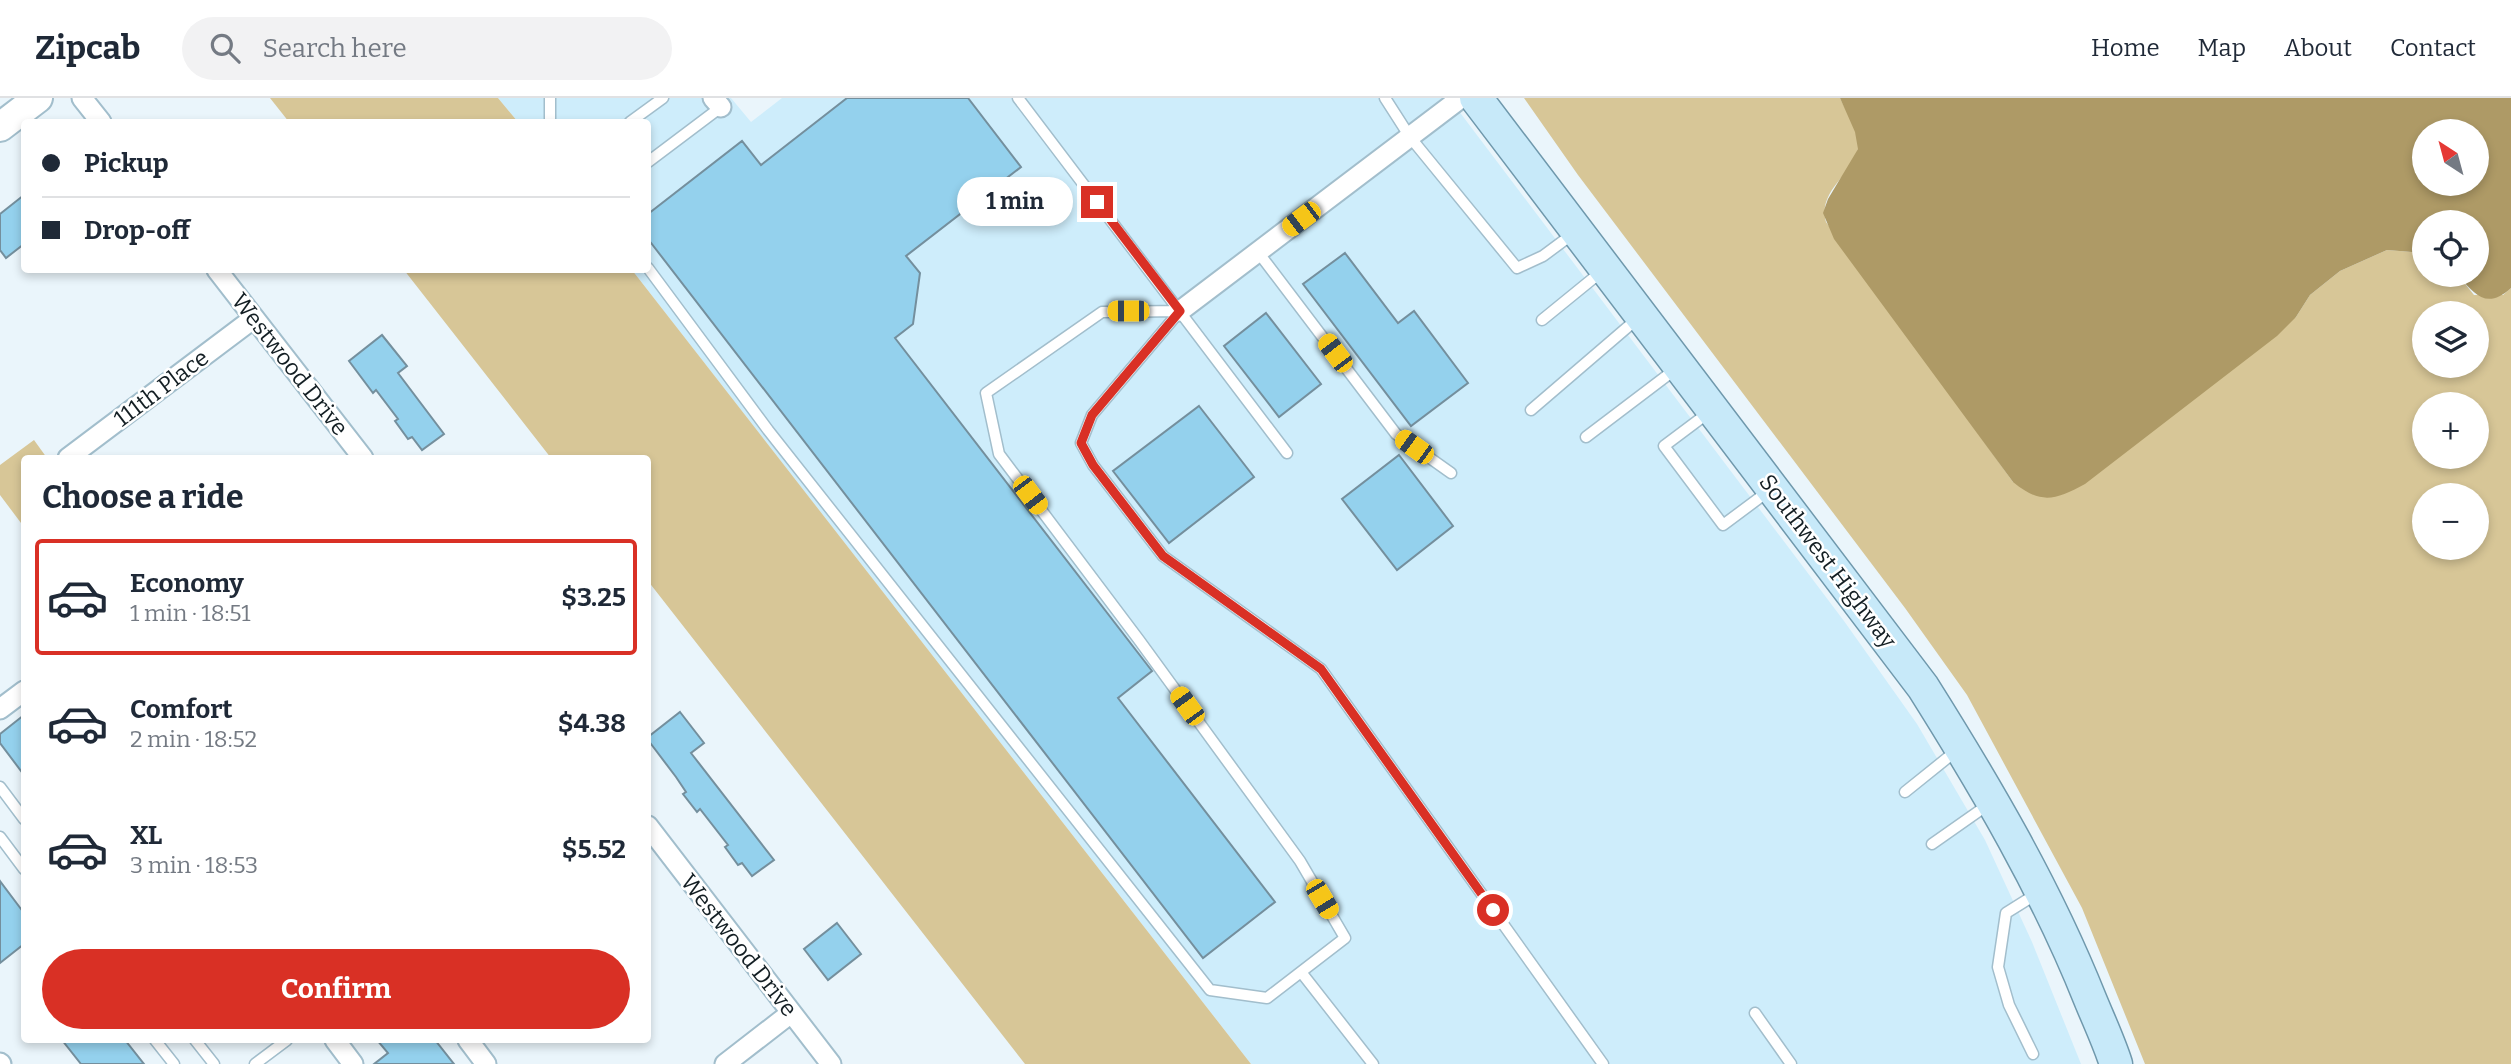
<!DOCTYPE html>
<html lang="en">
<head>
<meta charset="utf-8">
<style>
  :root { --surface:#fff; --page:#f2f2f3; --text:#1f2937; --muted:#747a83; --line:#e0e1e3; --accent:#d93025 }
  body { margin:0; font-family:Bitter,serif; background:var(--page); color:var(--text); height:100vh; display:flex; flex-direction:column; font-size:26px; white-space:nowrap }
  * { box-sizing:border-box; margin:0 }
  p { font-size:23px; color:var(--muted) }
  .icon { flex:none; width:38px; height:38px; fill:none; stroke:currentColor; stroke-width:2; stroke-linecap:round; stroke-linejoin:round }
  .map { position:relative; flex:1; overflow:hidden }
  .panel { position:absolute; left:21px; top:357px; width:630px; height:588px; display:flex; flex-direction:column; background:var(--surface); border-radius:7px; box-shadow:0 4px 10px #0003 }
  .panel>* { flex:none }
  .guide { position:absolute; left:21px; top:21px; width:630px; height:154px; border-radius:7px; box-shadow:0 4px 10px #0003; display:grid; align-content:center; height:154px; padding:0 21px; background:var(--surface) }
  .needle { width:46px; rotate:324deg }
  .buttons { position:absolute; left:2412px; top:21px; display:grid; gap:14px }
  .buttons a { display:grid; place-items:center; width:77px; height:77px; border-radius:50%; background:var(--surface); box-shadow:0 4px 10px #0003; font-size:35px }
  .end { position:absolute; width:32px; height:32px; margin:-16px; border:9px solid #d93025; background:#fff; box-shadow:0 0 0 4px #fff }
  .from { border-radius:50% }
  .bubble { position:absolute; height:49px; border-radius:24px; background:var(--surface); box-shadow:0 4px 10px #0003; font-size:23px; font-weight:700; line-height:49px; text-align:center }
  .car { position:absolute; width:21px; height:42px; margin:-21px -10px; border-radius:9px; box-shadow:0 0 5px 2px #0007; background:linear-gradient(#f5c518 24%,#345 0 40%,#f5c518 0 76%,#345 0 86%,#f5c518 0) }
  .guide b { display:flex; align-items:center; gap:24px; height:66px; font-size:26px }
  .guide b+b { border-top:2px solid var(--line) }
  .guide i { width:18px; height:18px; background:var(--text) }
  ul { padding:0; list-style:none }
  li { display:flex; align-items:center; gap:21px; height:116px; margin:0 14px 10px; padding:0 7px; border:4px solid transparent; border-radius:7px }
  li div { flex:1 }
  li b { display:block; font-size:26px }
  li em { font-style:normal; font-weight:700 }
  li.current { border-color:var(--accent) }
  li>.icon { width:63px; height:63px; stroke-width:1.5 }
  h2 { padding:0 21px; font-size:32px; line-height:84px }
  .action { display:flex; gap:14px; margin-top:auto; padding:14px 21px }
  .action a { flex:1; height:80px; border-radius:42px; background:var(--accent); color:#fff; font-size:28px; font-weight:700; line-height:80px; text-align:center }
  header { display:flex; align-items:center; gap:42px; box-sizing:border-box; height:98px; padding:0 35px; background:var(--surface); border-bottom:2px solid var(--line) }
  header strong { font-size:33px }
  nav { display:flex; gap:38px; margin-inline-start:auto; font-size:24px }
  .search { width:490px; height:63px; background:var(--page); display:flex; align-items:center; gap:18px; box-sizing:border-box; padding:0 24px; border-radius:38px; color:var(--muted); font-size:26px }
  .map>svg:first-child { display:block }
  .built { fill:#ceedfb }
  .green { fill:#d7c697; fill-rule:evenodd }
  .water { fill:#ae9a66; fill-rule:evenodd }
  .building { fill:#94d1ed; stroke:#748f9d; stroke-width:2 }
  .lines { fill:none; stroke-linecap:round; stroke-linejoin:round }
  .lane-casing { stroke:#a2becc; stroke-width:13 }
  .street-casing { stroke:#a2becc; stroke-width:23 }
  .secondary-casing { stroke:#a2becc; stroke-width:32 }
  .primary-casing { stroke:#6f98ac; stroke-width:35 }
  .lane { stroke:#fff; stroke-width:10 }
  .street { stroke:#fff; stroke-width:19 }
  .secondary { stroke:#fff; stroke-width:28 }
  .primary { stroke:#c7e9f9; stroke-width:32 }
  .route { stroke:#d93025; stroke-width:9 }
  .labels { text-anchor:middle; stroke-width:5; stroke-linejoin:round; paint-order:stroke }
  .street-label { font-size:23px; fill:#131e23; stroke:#fff }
</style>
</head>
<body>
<header>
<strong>Zipcab</strong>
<div class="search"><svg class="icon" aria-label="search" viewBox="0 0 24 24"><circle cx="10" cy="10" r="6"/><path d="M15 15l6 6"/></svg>Search here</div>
<nav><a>Home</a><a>Map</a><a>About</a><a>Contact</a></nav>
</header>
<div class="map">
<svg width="2511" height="966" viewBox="0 0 2511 966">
  <rect width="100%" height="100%" fill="#eaf5fb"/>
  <path class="built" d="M 498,0 L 731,0 L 751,24 L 782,0 L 1449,0 L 1844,523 L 1917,626 L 1985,742 L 2032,844 L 2081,966 L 1251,966 L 632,172 L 648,172 L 648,24 L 518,24 Z"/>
  <path class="green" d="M 270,0 L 498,0 L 518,24 L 289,24 Z
    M 1524,0 L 1840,0 C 1847,14 1860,35 1858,51 C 1854,76 1817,92 1826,124 L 2013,384 L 2296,219 L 2310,197 L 2340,173 L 2387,152 L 2424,155 L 2424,177 L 2458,177 L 2474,197 L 2503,197 L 2511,190 L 2511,966 L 2145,966 L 2082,810 L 1967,597 L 1905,510 L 1578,77 ZM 2424,215 L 2476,215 L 2476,268 L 2424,268 ZM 2424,306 L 2476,306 L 2476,359 L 2424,359 ZM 2424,397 L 2476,397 L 2476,450 L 2424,450 Z
    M 404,172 L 632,172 L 1251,966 L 1025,966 L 648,483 L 648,360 L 551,360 Z
    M 34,342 L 47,360 L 24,360 L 24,429 L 0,397 L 0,367 Z"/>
  <path class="water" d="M 1840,0 L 2511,0 L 2511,190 C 2487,212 2475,197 2458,177 L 2476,177 L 2476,124 L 2424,124 L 2424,155 L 2387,152 L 2340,173 L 2310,197 L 2296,219 L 2277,238 L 2085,386 C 2055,402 2041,407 2013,384 L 1834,141 L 1823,115 L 1828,101 L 1858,51 L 1855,34 ZM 2424,33 L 2476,33 L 2476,86 L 2424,86 Z"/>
  <path class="building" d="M 847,0 L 968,0 L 1021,69 L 906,158 L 920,175 L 913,226 L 895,240 L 1152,573 L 1118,600 L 1275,804 L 1203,860 L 648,141 L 648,116 L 742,43 L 761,67 Z
    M 24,97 L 24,146 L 6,160 L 0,152 L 0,116 Z
    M 1345,155 L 1398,225 L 1414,213 L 1468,285 L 1411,328 L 1303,186 Z
    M 1266,215 L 1321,286 L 1279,319 L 1224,248 Z
    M 382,237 L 407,268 L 398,275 L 444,336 L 422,352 L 412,339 L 408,341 L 395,323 L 398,321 L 376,292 L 373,295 L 349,263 Z
    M 1199,308 L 1254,379 L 1169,445 L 1113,373 Z
    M 1399,357 L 1453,428 L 1397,472 L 1342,401 Z
    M 680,614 L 704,645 L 691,655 L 774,762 L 752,778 L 742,765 L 738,767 L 725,749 L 728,747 L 700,711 L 697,714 L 683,696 L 686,694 L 676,679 L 648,642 L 648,639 Z
    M 24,617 L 24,677 L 0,645 L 0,636 Z
    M 0,783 L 24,815 L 24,846 L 0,865 Z
    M 837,825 L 861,856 L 828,882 L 804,851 Z
    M 62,942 L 125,942 L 144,966 L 81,966 Z
    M 377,942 L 435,942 L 454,966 L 374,966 L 388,955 Z"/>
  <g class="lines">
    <g class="lane-casing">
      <path id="lane" d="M 550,0 L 550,24
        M 1018,0 L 1287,355
        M 1385,0 L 1410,39 L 1517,170 L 1543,158 L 1574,135
        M 630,24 L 663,0
        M 648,64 L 721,9
        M 1258,154 L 1396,336 L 1451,375
        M 648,170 L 768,332 L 1210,892 L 1267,900 L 1345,840 L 1300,763 L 1139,542 L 999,356 L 986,295 L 1102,214 L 1180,213
        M 1180,213 L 1092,317 L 1081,345 L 1093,367 L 1163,458 L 1321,571 L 1603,966
        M 1542,222 L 1601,174
        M 1531,312 L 1637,221
        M 1708,315 L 1664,348 L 1723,427 L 1770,392
        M 1586,339 L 1677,270
        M 0,689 L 24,721
        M 1905,694 L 1956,653
        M 0,739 L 24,771
        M 1932,746 L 1989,706
        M 1301,874 L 1373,966
        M 1755,915 L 1791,966
        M 155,942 L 174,966
        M 195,942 L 214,966
        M 2033,956 L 2009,907 L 1998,869 L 2006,815 L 2038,795
        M 255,966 L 287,942"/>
    </g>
    <g class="street-casing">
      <path id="street" d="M 82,0 L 101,24
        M 713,0 L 721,9
        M 217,172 L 363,360
        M 1180,213 L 1461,0
        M 68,360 L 254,220
        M 0,611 L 24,593
        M 648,728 L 831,966
        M 335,942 L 353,966
        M 468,942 L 486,966
        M 0,965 L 1,966
        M 725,966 L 791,915"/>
    </g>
    <g class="secondary-casing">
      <path id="secondary" d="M 0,29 L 38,0"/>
    </g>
    <g class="primary-casing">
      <path id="primary" d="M 1476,0 L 1923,589 C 1986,689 2046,791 2090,901 C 2099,923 2109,944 2116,966"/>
    </g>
    <use href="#lane" class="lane"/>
    <use href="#street" class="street"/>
    <use href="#secondary" class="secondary"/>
    <use href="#primary" class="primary"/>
  </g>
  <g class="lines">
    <path class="route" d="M 1097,104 L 1180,213 L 1092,317 L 1081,345 L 1093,367 L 1163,458 L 1321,571 L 1493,812"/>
  </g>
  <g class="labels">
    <g class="street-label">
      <text transform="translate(290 266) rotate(52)" y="8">Westwood Drive</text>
      <text transform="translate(161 290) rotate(-37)" y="8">111th Place</text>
      <text transform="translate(1828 463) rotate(53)" y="8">Southwest Highway</text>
      <text transform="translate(739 847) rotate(52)" y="8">Westwood Drive</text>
    </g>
  </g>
</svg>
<div class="buttons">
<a><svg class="needle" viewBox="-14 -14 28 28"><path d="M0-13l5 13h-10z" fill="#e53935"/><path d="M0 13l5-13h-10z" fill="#747a83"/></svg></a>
<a><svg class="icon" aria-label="locate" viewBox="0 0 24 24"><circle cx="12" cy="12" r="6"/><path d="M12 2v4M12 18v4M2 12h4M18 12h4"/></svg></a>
<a><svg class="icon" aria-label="layers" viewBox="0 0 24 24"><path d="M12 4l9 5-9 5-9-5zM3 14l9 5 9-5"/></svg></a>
<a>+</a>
<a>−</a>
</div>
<i class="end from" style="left:1493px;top:812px"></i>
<i class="end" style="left:1097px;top:104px"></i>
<div class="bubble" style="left:957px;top:79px;width:116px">1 min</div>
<i class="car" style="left:1301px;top:121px;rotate:233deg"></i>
<i class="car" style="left:1128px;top:213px;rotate:270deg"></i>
<i class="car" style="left:1335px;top:255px;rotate:323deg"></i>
<i class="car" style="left:1414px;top:349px;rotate:306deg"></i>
<i class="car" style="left:1030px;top:397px;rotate:143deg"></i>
<i class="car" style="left:1187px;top:608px;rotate:324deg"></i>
<i class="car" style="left:1322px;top:801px;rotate:149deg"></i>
<div class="guide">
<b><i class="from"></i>Pickup</b>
<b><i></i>Drop-off</b>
</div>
<section class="panel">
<h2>Choose a ride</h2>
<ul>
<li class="current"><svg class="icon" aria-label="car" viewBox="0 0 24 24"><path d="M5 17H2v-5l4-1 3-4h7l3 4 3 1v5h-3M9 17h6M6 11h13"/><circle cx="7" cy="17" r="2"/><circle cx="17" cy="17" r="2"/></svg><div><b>Economy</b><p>1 min · 18:51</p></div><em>$3.25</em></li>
<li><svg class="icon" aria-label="car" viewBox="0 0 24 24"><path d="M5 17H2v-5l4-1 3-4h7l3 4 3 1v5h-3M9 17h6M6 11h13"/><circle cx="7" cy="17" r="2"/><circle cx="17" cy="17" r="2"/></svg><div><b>Comfort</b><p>2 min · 18:52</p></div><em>$4.38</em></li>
<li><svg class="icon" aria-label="car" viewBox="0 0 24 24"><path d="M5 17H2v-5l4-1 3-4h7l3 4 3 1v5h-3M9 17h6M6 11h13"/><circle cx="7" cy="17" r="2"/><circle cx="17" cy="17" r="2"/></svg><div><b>XL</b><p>3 min · 18:53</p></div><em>$5.52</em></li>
</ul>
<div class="action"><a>Confirm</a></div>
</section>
</div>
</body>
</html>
